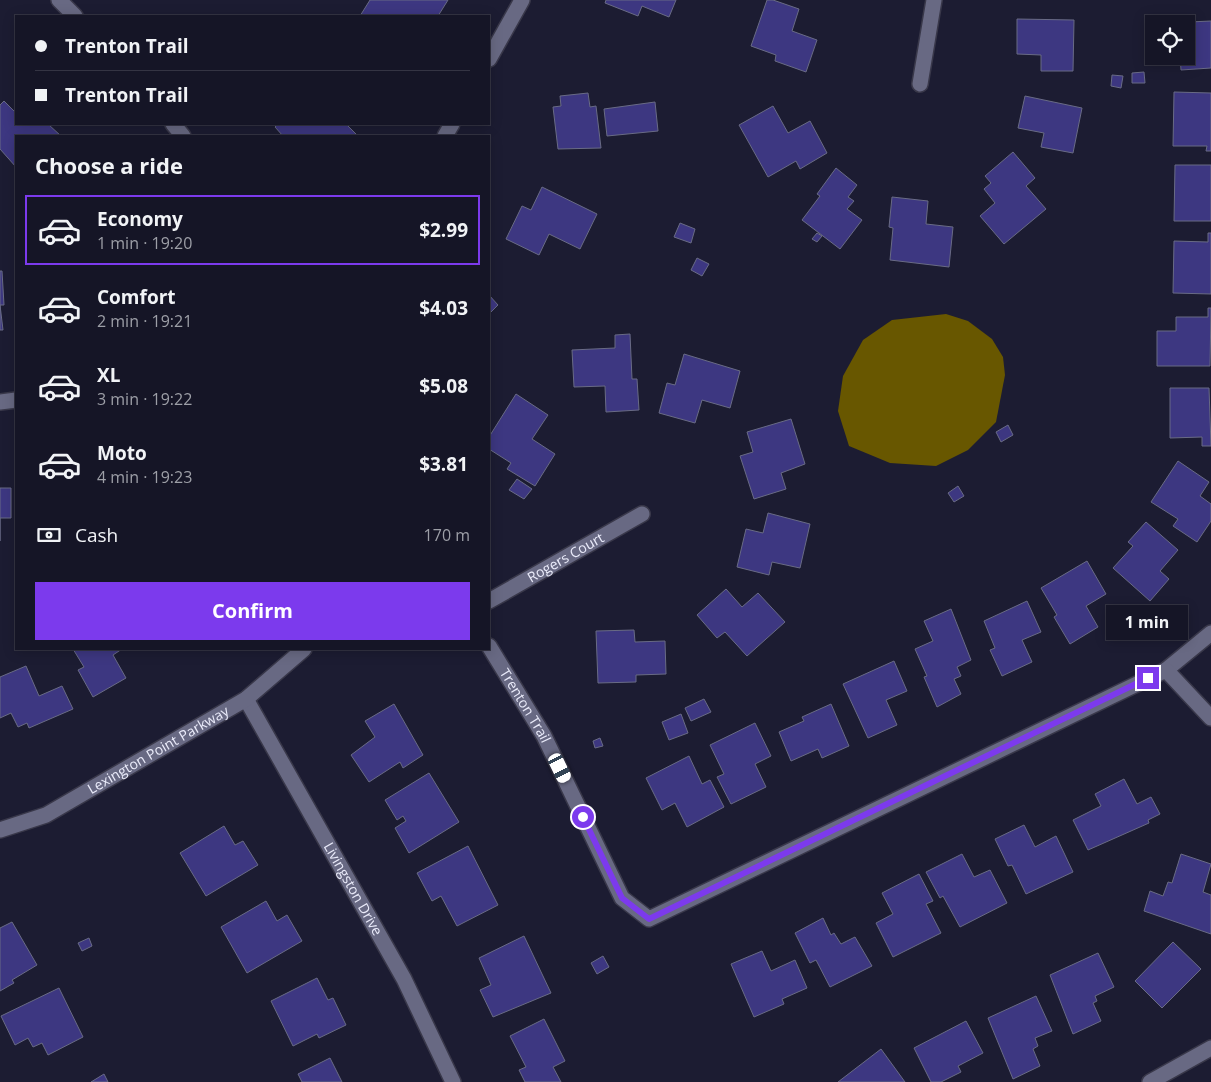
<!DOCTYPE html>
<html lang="en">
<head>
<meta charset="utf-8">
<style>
  :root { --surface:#151526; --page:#1e1e2e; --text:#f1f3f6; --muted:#9d9fa7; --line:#343443; --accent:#7c3aed }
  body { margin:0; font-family:"Open Sans",sans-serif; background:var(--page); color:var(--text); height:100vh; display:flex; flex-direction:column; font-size:19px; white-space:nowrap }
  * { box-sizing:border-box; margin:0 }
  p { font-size:16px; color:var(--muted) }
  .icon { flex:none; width:28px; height:28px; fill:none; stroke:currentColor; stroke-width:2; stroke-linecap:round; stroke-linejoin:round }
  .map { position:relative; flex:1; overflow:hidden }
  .panel { position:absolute; left:15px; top:135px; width:475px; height:515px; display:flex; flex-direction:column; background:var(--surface); border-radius:0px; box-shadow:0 2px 12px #0003,0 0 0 1px var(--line) }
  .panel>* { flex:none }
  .guide { position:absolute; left:15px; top:15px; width:475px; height:110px; border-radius:0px; box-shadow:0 2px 12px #0003,0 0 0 1px var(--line); display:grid; align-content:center; height:110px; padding:0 20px; background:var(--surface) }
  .fabs { position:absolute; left:1145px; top:15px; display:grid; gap:10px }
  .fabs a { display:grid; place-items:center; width:50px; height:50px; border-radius:0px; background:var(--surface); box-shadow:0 2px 12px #0003,0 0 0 1px var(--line); font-size:25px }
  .end { position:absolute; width:22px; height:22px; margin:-11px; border:6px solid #7c3aed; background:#fff; box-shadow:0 0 0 2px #fff }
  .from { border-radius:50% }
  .bubble { position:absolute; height:35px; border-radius:0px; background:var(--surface); box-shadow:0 2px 12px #0003,0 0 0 1px var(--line); font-size:16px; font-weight:700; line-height:35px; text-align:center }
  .car { position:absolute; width:15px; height:30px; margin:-15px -8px; border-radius:6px; box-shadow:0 0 4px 1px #0007; background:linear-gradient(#fff 24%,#345 0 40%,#fff 0 76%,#345 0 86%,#fff 0) }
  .guide b { display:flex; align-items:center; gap:18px; height:48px; font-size:19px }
  .guide b+b { border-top:1px solid var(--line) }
  .guide i { width:12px; height:12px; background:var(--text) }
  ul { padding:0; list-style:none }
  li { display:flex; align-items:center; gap:15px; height:70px; margin:0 10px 8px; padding:0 10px; border:2px solid transparent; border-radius:0px }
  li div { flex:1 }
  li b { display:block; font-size:19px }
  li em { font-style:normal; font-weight:700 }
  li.active { border-color:var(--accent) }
  li>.icon { width:45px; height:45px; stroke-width:1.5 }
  h2 { padding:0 20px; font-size:22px; line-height:60px }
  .pay { display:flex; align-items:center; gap:12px; height:55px; padding:0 20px; font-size:19px }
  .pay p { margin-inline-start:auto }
  .button { display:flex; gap:10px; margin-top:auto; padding:10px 20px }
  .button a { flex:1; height:58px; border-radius:0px; background:var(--accent); color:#fff; font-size:20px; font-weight:700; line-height:58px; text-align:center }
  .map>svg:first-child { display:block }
  .water { fill:#685700 }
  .building { fill:#3d3781; stroke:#696b85 }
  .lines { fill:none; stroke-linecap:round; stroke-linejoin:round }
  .street-casing { stroke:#39384a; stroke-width:18 }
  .street { stroke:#686983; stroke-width:15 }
  .route { stroke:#7c3aed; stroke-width:6 }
  .labels { text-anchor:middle; stroke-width:4.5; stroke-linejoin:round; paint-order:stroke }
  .street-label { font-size:14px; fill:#eaebfa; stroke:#131327 }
</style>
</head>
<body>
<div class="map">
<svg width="1211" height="1082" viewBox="0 0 1211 1082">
  <rect width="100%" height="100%" fill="#1c1c32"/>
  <path class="water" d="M 946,314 L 968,321 L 992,339 L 1003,357 L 1005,375 L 996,422 L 968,450 L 936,466 L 890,463 L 849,446 L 838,411 L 843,376 L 863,340 L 892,320 Z"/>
  <path class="building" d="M 370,0 L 448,0 L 438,16 L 360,16 Z
    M 606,0 L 676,0 L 669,17 L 642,6 L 638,16 L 605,3 Z
    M 767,0 L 773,0 L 799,9 L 792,31 L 817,40 L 806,72 L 775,61 L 776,55 L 751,46 Z
    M 1017,19 L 1074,20 L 1073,71 L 1041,71 L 1041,55 L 1017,54 Z
    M 1211,21 L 1211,68 L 1181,70 L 1180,56 L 1186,56 L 1186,24 L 1167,23 Z
    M 1144,72 L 1145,83 L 1132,83 L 1132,73 Z
    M 1112,75 L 1123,76 L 1121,88 L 1111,86 Z
    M 1174,92 L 1211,93 L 1211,151 L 1206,151 L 1207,146 L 1173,146 Z
    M 588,93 L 590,107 L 596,106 L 601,148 L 558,149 L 553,107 L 561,106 L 560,96 Z
    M 1025,96 L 1082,108 L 1073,153 L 1041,147 L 1044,133 L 1018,128 Z
    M 4,101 L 16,113 L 16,124 L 48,124 L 61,136 L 16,136 L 16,167 L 0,149 L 0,105 Z
    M 655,102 L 658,131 L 607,136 L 604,109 Z
    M 773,106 L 788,133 L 810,121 L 827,153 L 800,169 L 796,161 L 768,177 L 739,125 Z
    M 278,124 L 294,124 L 296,126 L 298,124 L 346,124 L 358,136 L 283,136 L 275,127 Z
    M 1013,152 L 1035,178 L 1026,186 L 1046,209 L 1004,244 L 980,216 L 995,203 L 984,189 L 991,183 L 985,176 Z
    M 1175,165 L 1211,165 L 1211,221 L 1174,221 Z
    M 836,168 L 857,185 L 848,197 L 854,201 L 847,209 L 862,220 L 840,249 L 802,220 L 820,196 L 817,194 Z
    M 542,187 L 597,214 L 580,249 L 549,234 L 539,255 L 506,239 L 522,206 L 531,210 Z
    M 892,197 L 928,201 L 926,224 L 953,227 L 949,267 L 890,260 L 893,228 L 889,227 Z
    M 680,223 L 695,229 L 691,243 L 674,237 Z
    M 817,233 L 822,236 L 817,242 L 812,239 Z
    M 1208,233 L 1211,233 L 1211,294 L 1173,293 L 1174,241 L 1208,242 Z
    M 697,258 L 709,264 L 702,276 L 691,270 Z
    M 0,271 L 2,271 L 4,305 L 0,305 L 3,330 L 0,330 Z
    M 489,295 L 498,305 L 489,314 Z
    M 1208,308 L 1211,308 L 1210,366 L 1157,366 L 1157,331 L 1176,331 L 1176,317 L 1208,317 Z
    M 630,334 L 632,379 L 637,379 L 639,410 L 606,412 L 605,386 L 574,387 L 572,350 L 615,348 L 615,335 Z
    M 684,354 L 740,371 L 730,408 L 702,400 L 695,423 L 659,413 L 667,383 L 675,385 Z
    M 1170,388 L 1209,388 L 1211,446 L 1202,446 L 1202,437 L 1170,438 Z
    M 516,394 L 548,415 L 532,439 L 555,454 L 535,486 L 507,469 L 511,463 L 489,449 L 489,437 Z
    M 791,419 L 805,464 L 781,473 L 786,489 L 754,499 L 740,456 L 753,452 L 747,432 Z
    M 1008,425 L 1013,435 L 1001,442 L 996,432 Z
    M 1178,461 L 1209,482 L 1200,496 L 1211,504 L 1211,521 L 1197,542 L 1173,526 L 1178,519 L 1151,502 Z
    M 517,479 L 532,489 L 524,499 L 509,490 Z
    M 958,486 L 964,496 L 954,502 L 948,493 Z
    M 0,488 L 11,488 L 11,518 L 0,518 L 0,541 Z
    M 768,513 L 810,524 L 800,568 L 772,562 L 769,575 L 737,567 L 746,529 L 763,533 Z
    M 1146,522 L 1178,550 L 1160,571 L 1169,579 L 1150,601 L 1113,568 L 1133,546 L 1128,542 Z
    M 1087,561 L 1106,594 L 1086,606 L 1098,627 L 1070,644 L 1054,617 L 1057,615 L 1041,588 Z
    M 726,589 L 742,607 L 758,593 L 785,622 L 747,656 L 725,632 L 717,638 L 697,615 Z
    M 1027,601 L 1041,632 L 1022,640 L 1032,662 L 1002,676 L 990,650 L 995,648 L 984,621 Z
    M 951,609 L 971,660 L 957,667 L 961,676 L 954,679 L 961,694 L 937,707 L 924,677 L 927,676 L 915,649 L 933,641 L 924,621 Z
    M 634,630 L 635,642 L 665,641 L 666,674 L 636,675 L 636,682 L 598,683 L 596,631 Z
    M 73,649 L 122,649 L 113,655 L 126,678 L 93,697 L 78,670 L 84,667 Z
    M 894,661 L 907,691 L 886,700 L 897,725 L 868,738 L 843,684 Z
    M 26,666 L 39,696 L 62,686 L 73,709 L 29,728 L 27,723 L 18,727 L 11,713 L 0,718 L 0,677 Z
    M 704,699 L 711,712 L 691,721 L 685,708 Z
    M 394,704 L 423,755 L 403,768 L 400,762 L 369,782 L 351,755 L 375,737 L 365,721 Z
    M 831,704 L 849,746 L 822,758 L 818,749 L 791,761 L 779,732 L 804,721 L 802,717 Z
    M 681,714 L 688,733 L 669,740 L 662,722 Z
    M 755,723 L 771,756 L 755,764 L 766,787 L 731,804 L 717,777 L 724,774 L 710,745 Z
    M 600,738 L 603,746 L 595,748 L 593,741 Z
    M 689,756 L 702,784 L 710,780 L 724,807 L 687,827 L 675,803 L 662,810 L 646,778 Z
    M 429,773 L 459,822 L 409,853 L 395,828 L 406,821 L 403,816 L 397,820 L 385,800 Z
    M 1124,779 L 1137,804 L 1151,797 L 1160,814 L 1148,820 L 1149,823 L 1088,850 L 1073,820 L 1101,806 L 1095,794 Z
    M 1024,825 L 1035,847 L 1056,836 L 1073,872 L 1026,894 L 1012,865 L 1008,866 L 995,839 Z
    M 224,826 L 235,845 L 243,841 L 258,865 L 206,896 L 180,853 Z
    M 468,846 L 498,905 L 457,926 L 441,896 L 432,901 L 417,873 Z
    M 962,854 L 974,877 L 990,870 L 1007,903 L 960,927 L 943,896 L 940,898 L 926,872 Z
    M 1181,854 L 1211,864 L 1203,892 L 1211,895 L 1211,934 L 1144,911 L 1150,891 L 1163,896 L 1168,882 L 1172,883 Z
    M 919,874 L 933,901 L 926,904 L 941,933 L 893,957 L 876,923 L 893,914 L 882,893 Z
    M 266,901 L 277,921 L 287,915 L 302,941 L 247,973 L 221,927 Z
    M 823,918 L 831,935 L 834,933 L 841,944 L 855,937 L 872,966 L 830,987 L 816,960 L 810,963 L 795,933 Z
    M 12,922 L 37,965 L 12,980 L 14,983 L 0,991 L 0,928 Z
    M 524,936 L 551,993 L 493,1017 L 480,990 L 491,985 L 479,958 Z
    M 89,938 L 92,946 L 82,951 L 78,943 Z
    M 1173,942 L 1201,969 L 1162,1008 L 1135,981 Z
    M 762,951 L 771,971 L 795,960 L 807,988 L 782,999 L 784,1004 L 754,1017 L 731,964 Z
    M 1098,953 L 1114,987 L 1095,996 L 1097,1001 L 1093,1003 L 1101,1021 L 1073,1034 L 1050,975 Z
    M 603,956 L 609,967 L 597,974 L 591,963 Z
    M 317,978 L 328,1000 L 333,998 L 346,1025 L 319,1038 L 317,1034 L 293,1046 L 271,1001 Z
    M 59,988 L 83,1037 L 48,1055 L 42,1043 L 33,1047 L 28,1038 L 15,1045 L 1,1016 Z
    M 1036,996 L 1052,1031 L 1035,1038 L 1038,1046 L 1033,1049 L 1040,1066 L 1013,1079 L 988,1018 Z
    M 544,1019 L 565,1061 L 553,1067 L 561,1082 L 525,1082 L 519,1070 L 526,1067 L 510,1036 Z
    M 966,1021 L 983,1053 L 958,1066 L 961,1072 L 941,1082 L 931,1082 L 914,1048 Z
    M 881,1049 L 905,1082 L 838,1082 Z
    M 330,1058 L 342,1082 L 302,1082 L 298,1074 Z
    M 104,1074 L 108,1082 L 91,1082 Z"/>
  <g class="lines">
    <g class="street-casing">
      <g id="street">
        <path d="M 59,0 L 75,16"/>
        <path d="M 489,59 L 522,0"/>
        <path d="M 920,84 L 934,0"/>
        <path d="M 173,124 L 183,136"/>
        <path d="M 445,136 L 452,124"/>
        <path d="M 0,402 L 16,400"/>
        <path id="s1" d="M 489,601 L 642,514"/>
        <path id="s2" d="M 489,646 L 544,736 L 622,898 L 649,919 L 1166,670 L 1211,633"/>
        <path d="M 1166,670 L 1211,718"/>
        <path id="s3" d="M 246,699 L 404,979 L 453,1082"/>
        <path id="s4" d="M 0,830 L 46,815 L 246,699 L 304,649"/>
        <path d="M 1150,1082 L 1211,1048"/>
      </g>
    </g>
    <use href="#street" class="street"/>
  </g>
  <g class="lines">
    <path class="route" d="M 583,817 L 622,898 L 649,919 L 1148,678"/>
  </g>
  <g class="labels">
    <g class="street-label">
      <text dy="5" stroke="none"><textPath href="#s1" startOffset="88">Rogers Court</textPath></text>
      <text dy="5" stroke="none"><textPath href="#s2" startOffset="70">Trenton Trail</textPath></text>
      <text dy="5" stroke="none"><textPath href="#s4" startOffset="178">Lexington Point Parkway</textPath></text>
      <text dy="5" stroke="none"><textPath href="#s3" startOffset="218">Livingston Drive</textPath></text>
    </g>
  </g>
</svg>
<div class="fabs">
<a><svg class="icon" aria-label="locate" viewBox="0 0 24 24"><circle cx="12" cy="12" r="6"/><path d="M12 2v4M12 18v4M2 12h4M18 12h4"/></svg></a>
</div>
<i class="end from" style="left:583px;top:817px"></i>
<i class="end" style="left:1148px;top:678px"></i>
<div class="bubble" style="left:1106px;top:605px;width:82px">1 min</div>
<i class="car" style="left:560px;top:768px;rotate:154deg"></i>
<div class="guide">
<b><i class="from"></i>Trenton Trail</b>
<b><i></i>Trenton Trail</b>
</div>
<section class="panel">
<h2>Choose a ride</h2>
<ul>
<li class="active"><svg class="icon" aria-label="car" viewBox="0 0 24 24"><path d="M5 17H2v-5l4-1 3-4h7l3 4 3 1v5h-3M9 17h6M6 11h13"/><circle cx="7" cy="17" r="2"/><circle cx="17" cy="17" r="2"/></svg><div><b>Economy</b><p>1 min · 19:20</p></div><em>$2.99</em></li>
<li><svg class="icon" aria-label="car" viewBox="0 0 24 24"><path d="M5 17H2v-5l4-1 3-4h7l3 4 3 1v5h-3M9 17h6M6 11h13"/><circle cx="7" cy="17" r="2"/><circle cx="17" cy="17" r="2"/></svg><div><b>Comfort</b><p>2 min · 19:21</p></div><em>$4.03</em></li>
<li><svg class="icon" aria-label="car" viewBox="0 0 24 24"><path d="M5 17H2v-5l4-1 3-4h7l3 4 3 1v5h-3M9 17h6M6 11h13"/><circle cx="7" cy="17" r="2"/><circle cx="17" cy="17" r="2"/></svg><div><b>XL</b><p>3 min · 19:22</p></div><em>$5.08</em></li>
<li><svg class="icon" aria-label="car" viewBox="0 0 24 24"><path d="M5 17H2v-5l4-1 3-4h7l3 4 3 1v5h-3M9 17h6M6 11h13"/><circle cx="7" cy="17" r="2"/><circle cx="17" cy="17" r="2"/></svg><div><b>Moto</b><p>4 min · 19:23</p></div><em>$3.81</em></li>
</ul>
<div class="pay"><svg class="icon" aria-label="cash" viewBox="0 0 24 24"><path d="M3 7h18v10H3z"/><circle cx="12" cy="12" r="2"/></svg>Cash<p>170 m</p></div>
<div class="button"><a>Confirm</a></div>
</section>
</div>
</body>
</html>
